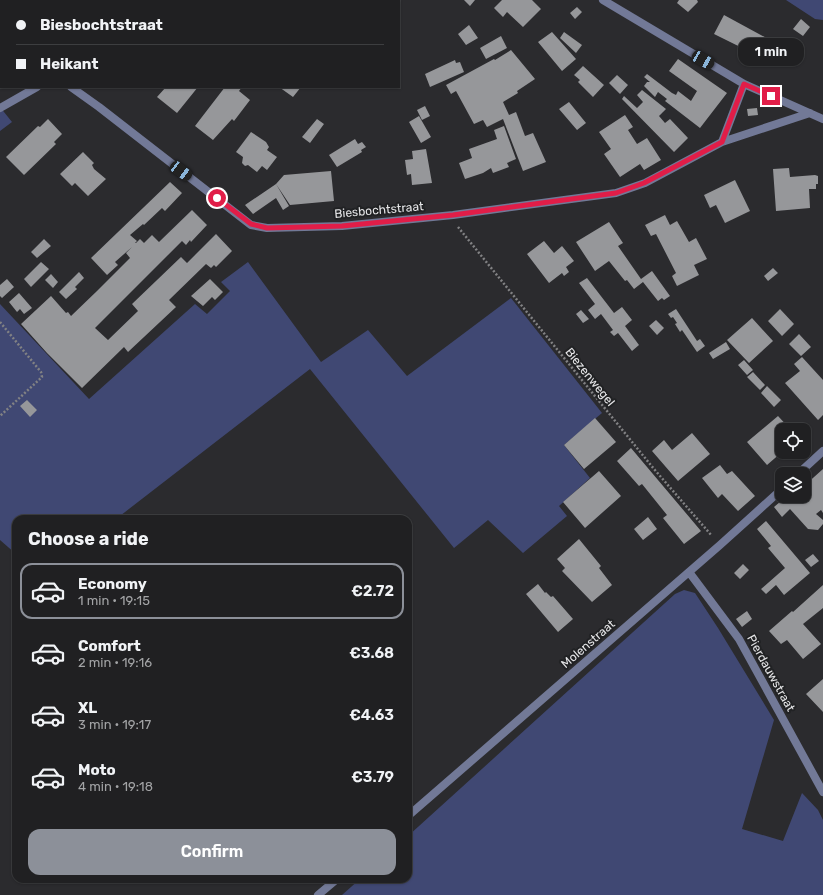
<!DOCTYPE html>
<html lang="en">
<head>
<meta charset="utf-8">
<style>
  :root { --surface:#202022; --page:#28282a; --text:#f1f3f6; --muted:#a2a3a5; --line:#3d3e40; --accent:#8c9099 }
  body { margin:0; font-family:Rubik,sans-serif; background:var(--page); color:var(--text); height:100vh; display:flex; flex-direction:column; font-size:15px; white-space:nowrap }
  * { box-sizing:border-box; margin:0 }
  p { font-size:13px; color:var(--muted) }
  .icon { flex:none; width:22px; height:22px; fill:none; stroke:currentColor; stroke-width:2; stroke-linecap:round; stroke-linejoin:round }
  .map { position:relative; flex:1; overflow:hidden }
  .side { position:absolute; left:12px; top:515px; width:400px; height:368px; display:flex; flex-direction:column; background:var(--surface); border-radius:12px; box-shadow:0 1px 3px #0004,0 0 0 1px var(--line) }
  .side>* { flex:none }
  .hud { position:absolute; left:0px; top:0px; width:400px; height:88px; box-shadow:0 1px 3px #0004,0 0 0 1px var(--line); display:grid; align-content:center; height:88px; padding:0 16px; background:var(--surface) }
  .fabs { position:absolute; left:775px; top:423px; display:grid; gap:8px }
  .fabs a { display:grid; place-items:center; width:36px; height:36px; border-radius:8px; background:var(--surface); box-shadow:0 1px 3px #0004,0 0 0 1px var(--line); font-size:20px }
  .end { position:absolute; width:18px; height:18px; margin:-9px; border:5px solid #e11d48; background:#fff; box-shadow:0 0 0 2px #fff }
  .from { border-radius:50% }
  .bubble { position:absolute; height:28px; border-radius:12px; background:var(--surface); box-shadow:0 1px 3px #0004,0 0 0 1px var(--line); font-size:13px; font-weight:600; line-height:28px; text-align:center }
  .car { position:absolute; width:12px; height:24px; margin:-12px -6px; border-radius:5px; box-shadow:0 0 3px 1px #0007; background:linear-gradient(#222 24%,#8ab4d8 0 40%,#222 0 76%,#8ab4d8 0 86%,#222 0) }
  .hud b { display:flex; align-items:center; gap:14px; height:38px; font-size:15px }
  .hud b+b { border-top:1px solid var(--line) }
  .hud i { width:10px; height:10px; background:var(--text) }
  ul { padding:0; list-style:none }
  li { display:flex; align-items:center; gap:12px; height:56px; margin:0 8px 6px; padding:0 8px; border:2px solid transparent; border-radius:12px }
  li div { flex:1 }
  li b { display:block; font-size:15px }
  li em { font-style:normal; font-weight:600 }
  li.on { border-color:var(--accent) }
  li>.icon { width:36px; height:36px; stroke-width:1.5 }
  h2 { padding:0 16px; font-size:18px; line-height:48px }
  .action { display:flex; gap:8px; margin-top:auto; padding:8px 16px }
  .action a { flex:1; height:46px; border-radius:12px; background:var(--accent); color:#fff; font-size:16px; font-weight:600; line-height:46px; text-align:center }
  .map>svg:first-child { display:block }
  .green { fill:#404873 }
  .building { fill:#96979a }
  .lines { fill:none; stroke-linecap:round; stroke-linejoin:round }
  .path { stroke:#828284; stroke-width:2.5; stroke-dasharray:2 2; stroke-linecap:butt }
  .street { stroke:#727997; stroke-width:8 }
  .route { stroke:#e11d48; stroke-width:5 }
  .labels { text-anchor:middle; stroke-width:4; stroke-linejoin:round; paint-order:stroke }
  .street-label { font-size:12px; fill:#e6e6e8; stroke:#212224 }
</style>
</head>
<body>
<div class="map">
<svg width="823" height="895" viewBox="0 0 823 895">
  <rect width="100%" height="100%" fill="#2b2b2e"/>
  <path class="green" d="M 786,0 L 823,0 L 823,20 L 815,19 Z
    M 0,107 L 12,122 L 0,131 Z
    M 248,262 L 321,362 L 368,330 L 407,376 L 511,298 L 602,413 L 564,445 L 590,478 L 559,506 L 567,516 L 523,553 L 488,520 L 454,548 L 310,369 L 116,519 L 16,519 L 16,554 L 0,540 L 0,304 L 89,399 L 195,304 L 207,314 L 230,291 L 221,282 Z
    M 684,590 L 695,593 L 718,628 L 774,720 L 742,829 L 783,841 L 802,793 L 818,810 L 823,820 L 823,895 L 342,895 L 360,879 L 408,879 L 408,836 L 675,594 Z"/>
  <path class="building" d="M 464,0 L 475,0 L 470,6 Z
    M 502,0 L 532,0 L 541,9 L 523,27 L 507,12 L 503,17 L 494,8 Z
    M 679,0 L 697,0 L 698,2 L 688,12 L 677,3 Z
    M 577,7 L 582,12 L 575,19 L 570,13 Z
    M 724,15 L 772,41 L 771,43 L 788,54 L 781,67 L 714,34 Z
    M 801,19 L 810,27 L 803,36 L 793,29 Z
    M 469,25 L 478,38 L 466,45 L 458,34 Z
    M 552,32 L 576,59 L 562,71 L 538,42 Z
    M 564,32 L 582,45 L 576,53 L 560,38 Z
    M 501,36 L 507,48 L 486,59 L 480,48 Z
    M 511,50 L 535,79 L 517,91 L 518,93 L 503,102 L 509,115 L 516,112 L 525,136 L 533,133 L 546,162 L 523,171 L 503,119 L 487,127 L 483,120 L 474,124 L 456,91 L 451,94 L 446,85 L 494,59 L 495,60 Z
    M 678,59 L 727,93 L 700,128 L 665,101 L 667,99 L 658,92 L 655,97 L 644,86 L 647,82 L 650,82 L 644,77 L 647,74 L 672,93 L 676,95 L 678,91 L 691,101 L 697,91 L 669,71 Z
    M 455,60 L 456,63 L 460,62 L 464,72 L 430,87 L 425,74 Z
    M 583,66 L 604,85 L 593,97 L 578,82 L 580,80 L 574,75 Z
    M 617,75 L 628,85 L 620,94 L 609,83 Z
    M 166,87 L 198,87 L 177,113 L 157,97 Z
    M 225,87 L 242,87 L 239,91 L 250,100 L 234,121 L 232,119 L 213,140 L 195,126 Z
    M 279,87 L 301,87 L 293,97 Z
    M 642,90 L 666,109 L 659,116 L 665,123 L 670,119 L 688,138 L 674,152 L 622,99 L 624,96 L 637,108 L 643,102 L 637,95 Z
    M 569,102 L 586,123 L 577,130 L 559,109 Z
    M 425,106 L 430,116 L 422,120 L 417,110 Z
    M 757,108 L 758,115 L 748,116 L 747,109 Z
    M 625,115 L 633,127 L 628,130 L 637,144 L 647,138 L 661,160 L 644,170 L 640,164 L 620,177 L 604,154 L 611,149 L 599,132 Z
    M 419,116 L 431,137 L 421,143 L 409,122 Z
    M 48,119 L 62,134 L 54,142 L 56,144 L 24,175 L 6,157 L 38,126 L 40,127 Z
    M 317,119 L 324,124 L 310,143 L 302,137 Z
    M 504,126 L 516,159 L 507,163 L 509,167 L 493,173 L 491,168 L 483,173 L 465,179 L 459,163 L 472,158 L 469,149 L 497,139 L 494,130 Z
    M 251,132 L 266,142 L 269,147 L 267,150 L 277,157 L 267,170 L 262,166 L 257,172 L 248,165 L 245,166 L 242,163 L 243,157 L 236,152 Z
    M 355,139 L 358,144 L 362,142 L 366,147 L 361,150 L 362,152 L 337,167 L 329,155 Z
    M 426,149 L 432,183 L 412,185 L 411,174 L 407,175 L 405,160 L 413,159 L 412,151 Z
    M 83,152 L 94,163 L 92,165 L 94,169 L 106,179 L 88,196 L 75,183 L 72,186 L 60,174 Z
    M 789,168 L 790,177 L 815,175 L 818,176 L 818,184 L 816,184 L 816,189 L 809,189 L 810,208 L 776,211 L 773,169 Z
    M 331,171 L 334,201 L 290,205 L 276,184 L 284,175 Z
    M 735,180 L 750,211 L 725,223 L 716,205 L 710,208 L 704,195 Z
    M 170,182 L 182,193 L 165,211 L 162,208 L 144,225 L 143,224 L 130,235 L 137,241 L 135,243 L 136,243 L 140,239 L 144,243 L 152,235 L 159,242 L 192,210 L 207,225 L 191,242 L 190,240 L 186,245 L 182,241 L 95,328 L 108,340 L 138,311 L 132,304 L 181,257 L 187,263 L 216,234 L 232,251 L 216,267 L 214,265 L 211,268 L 206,264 L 169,300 L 176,307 L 128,352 L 124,347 L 82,388 L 47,353 L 21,324 L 51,296 L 66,313 L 68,312 L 71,316 L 97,291 L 130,258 L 126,253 L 132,247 L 115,262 L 118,265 L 107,275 L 91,258 Z
    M 276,184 L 289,206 L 283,210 L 276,198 L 253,214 L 245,205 Z
    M 665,215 L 670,225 L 677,221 L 689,242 L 696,238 L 707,259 L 694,265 L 699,275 L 677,286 L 672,276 L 676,273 L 656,234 L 651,236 L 645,225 Z
    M 609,222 L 623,243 L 618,246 L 641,279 L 652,271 L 670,296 L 664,300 L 662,298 L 658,301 L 643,282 L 634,289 L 627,280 L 625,281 L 609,261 L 595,271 L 576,242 Z
    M 44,239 L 51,246 L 37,258 L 31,252 Z
    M 544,241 L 554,253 L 562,246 L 574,261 L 566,267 L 569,272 L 564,276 L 562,273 L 549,283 L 527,254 Z
    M 41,262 L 49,269 L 31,287 L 24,279 Z
    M 773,268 L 778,273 L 768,281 L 764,276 Z
    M 79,272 L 84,278 L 75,287 L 77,289 L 66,299 L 59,292 Z
    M 51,274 L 58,282 L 53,288 L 45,280 Z
    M 587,278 L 614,313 L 622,307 L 632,320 L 625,326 L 639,345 L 632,351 L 618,333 L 614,336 L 610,332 L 613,330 L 601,314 L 595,319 L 588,310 L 595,304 L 579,283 Z
    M 7,279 L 14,287 L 2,298 L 0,296 L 0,285 Z
    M 210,279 L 223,292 L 215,300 L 212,297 L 203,306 L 191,296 Z
    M 19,293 L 32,308 L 24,314 L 20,309 L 17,312 L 9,302 Z
    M 676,309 L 697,341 L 700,339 L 705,346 L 697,352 L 682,330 L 680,332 L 675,324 L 677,323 L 673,317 L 671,318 L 668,314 Z
    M 780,309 L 794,324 L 782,336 L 768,321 Z
    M 581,310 L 589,319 L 583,323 L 576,314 Z
    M 752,318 L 773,341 L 749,363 L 727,340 Z
    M 656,320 L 664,328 L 657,335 L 649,326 Z
    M 799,334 L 811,347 L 801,356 L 789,344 Z
    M 726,342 L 730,349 L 713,359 L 709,353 Z
    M 802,357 L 823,380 L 823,415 L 818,420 L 785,383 L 800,371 L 794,364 Z
    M 744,360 L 753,370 L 747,375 L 738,365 Z
    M 753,372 L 765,385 L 760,390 L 747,377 Z
    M 767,386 L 781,400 L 774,407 L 761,393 Z
    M 27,400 L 37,410 L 30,417 L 20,406 Z
    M 778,416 L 791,430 L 782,430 L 782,452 L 767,465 L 747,442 Z
    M 595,418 L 616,442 L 584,469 L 564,445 Z
    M 692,433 L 710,454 L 678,481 L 652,451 L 664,440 L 672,450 Z
    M 631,448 L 701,531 L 684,544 L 663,518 L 667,515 L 642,484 L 639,486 L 617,461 Z
    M 720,465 L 727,474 L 732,471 L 755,496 L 738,511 L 722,494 L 718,498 L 702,478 Z
    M 823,469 L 823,513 L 821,510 L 816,514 L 823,520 L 823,524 L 818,530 L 808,529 L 790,509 L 782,517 L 774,507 L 787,496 L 804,496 L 804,486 Z
    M 599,471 L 621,496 L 585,528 L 563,502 Z
    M 648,517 L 657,529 L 643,540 L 634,529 Z
    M 766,521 L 810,573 L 784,595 L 776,585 L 766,594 L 761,589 L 785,568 L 768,548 L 771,546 L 757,529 Z
    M 579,539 L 601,566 L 599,568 L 612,585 L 592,602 L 562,571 L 565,568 L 557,559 Z
    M 813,554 L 819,561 L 811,567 L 805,560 Z
    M 743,564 L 749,570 L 740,579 L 734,573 Z
    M 538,584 L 545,593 L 546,592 L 551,597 L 553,596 L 573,619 L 558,632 L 526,594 Z
    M 823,585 L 823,608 L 803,624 L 821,644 L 803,659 L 787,640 L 781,644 L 769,631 L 792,611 L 793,612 Z
    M 747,611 L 752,619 L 742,627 L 736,619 Z
    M 823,679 L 823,712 L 806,694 Z"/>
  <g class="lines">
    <path class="path" d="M 458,227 L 654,469 L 712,536
      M 0,322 L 41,372 L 42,377 L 0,416"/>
    <path class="street" d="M 603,0 L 744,84 L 823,119
      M 71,87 L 99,107 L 251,225 L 267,228 L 342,226 L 453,215 L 616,193 L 645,183 L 722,142 L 744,84
      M 0,108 L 37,87
      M 722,142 L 810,113
      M 798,474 L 823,451
      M 689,572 L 739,639 L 823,792
      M 408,816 L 720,545 L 782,489
      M 318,895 L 337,879"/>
  </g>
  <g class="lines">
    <path class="route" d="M 217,198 L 251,224 L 267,228 L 342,226 L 453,215 L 616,193 L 644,183 L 722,142 L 744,84 L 771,96"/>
  </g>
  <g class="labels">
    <g class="street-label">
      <text transform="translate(379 210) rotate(-5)" y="4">Biesbochtstraat</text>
      <text transform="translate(590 377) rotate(51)" y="4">Biezenwegel</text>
      <text transform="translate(588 644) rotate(-41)" y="4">Molenstraat</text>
      <text transform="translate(771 673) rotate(61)" y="4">Pierdauwstraat</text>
    </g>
  </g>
</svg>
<div class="fabs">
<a><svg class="icon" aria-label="locate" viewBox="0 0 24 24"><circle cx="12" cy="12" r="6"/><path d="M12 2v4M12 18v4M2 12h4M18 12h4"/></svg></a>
<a><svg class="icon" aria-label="layers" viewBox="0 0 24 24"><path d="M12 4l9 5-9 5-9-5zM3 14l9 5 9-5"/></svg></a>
</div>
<i class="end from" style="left:217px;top:198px"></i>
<i class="end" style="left:771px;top:96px"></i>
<div class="bubble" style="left:738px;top:38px;width:66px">1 min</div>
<i class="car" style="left:703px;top:60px;rotate:120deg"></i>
<i class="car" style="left:181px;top:171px;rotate:127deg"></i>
<div class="hud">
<b><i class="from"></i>Biesbochtstraat</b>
<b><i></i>Heikant</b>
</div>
<section class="side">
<h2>Choose a ride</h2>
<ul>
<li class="on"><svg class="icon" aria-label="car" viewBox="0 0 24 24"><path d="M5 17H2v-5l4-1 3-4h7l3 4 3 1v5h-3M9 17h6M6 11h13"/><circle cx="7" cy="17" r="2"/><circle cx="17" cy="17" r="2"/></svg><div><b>Economy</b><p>1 min · 19:15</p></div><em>€2.72</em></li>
<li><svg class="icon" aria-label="car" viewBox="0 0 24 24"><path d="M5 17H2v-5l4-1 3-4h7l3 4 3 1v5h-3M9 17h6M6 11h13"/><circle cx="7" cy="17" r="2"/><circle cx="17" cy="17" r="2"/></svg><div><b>Comfort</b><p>2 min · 19:16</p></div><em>€3.68</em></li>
<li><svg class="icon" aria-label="car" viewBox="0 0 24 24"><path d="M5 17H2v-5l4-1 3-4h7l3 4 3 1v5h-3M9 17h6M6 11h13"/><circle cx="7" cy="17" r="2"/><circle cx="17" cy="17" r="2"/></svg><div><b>XL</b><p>3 min · 19:17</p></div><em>€4.63</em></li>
<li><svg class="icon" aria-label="car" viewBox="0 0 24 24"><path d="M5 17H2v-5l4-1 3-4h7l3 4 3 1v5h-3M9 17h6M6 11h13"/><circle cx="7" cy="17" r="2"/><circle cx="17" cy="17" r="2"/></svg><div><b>Moto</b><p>4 min · 19:18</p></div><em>€3.79</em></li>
</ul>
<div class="action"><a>Confirm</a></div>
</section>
</div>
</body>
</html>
